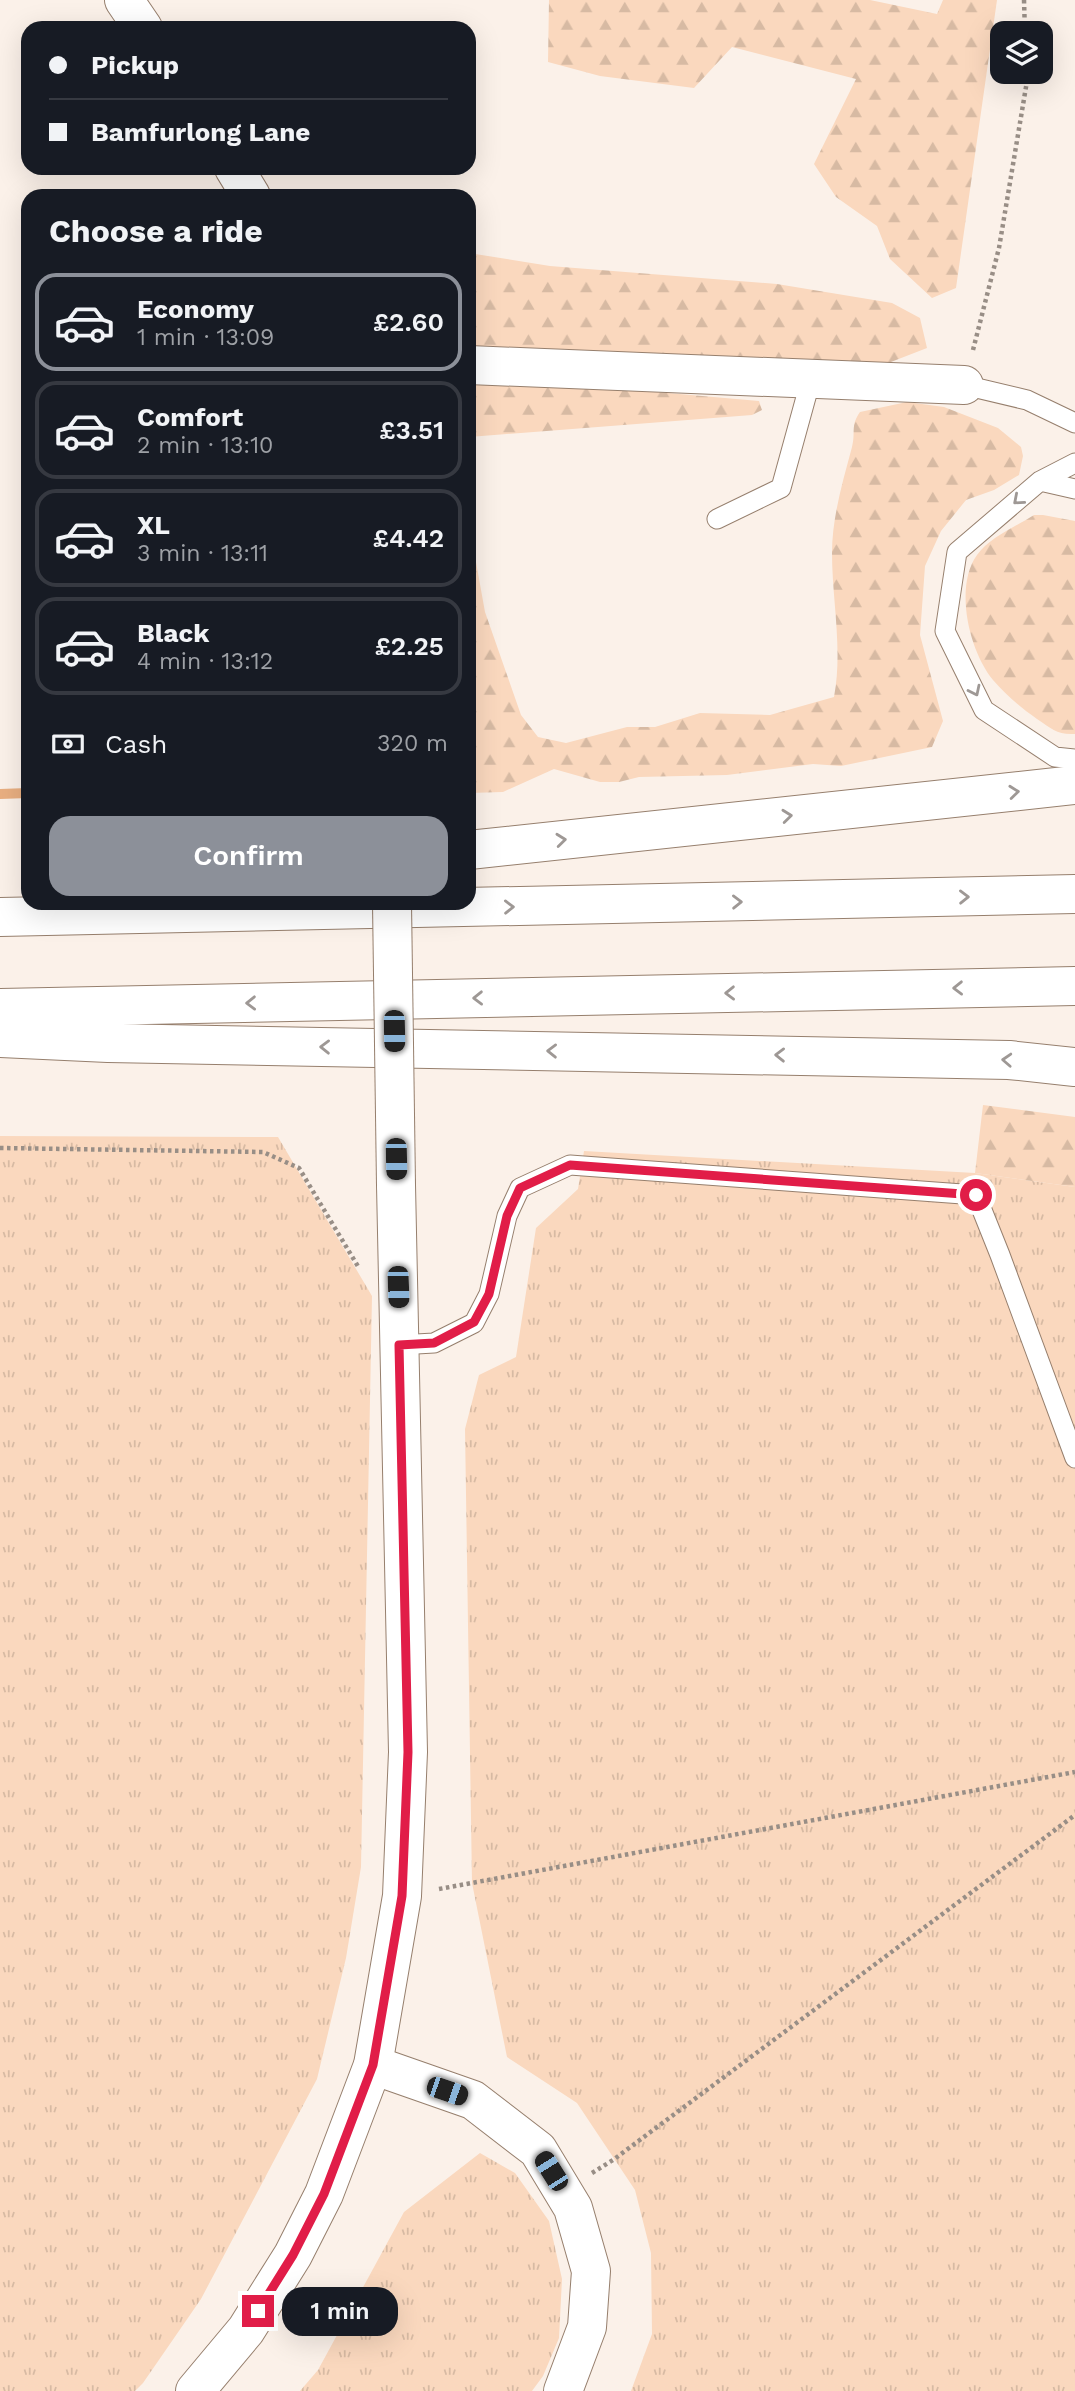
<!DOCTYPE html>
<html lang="en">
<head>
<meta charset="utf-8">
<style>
  :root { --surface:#171b24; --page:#242831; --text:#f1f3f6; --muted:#9ea1a6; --line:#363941; --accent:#8c9099 }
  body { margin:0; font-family:"Work Sans",sans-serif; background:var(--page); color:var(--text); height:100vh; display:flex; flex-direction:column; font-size:26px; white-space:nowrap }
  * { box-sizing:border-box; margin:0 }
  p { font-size:23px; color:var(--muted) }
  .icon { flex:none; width:38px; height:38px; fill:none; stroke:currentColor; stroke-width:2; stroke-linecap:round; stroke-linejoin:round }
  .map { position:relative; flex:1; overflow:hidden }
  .drawer { position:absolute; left:21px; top:189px; width:455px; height:721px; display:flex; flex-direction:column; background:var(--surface); border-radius:21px; box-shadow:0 7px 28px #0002 }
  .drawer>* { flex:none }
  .hud { position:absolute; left:21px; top:21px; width:455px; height:154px; border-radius:21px; box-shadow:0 7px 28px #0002; display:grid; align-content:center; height:154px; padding:0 28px; background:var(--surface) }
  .controls { position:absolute; left:990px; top:21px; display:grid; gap:14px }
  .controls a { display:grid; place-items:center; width:63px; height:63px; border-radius:14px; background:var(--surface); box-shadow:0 7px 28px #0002; font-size:35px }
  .end { position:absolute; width:32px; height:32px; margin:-16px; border:9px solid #e11d48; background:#fff; box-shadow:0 0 0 4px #fff }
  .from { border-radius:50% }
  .bubble { position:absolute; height:49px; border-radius:21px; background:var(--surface); box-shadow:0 7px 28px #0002; font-size:23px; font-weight:600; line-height:49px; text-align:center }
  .car { position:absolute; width:21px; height:42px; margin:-21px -10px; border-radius:9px; box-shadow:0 0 5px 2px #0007; background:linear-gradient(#222 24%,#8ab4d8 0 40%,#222 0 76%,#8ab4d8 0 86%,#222 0) }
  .hud b { display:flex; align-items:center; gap:24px; height:66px; font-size:26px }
  .hud b+b { border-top:2px solid var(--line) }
  .hud i { width:18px; height:18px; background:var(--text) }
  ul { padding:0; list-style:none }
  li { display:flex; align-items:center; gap:21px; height:98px; margin:0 14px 10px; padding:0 14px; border:4px solid var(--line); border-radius:21px }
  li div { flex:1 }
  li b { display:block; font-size:26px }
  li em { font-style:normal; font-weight:600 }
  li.current { border-color:var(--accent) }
  li>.icon { width:63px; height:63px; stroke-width:1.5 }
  h2 { padding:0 28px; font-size:32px; line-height:84px }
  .pay { display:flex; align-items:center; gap:18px; height:77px; padding:0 28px; font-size:26px }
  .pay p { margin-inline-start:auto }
  .action { display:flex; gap:14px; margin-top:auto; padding:14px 28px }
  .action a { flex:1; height:80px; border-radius:21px; background:var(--accent); color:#fff; font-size:28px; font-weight:600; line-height:80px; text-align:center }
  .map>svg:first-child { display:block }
  .grass { fill:url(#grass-tufts) }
  .forest { fill:url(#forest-firs) }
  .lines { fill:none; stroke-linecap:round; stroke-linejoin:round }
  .stream { stroke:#e9af81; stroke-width:10 }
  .lane-casing { stroke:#967f6d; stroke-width:21 }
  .street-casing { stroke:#967f6d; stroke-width:40 }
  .secondary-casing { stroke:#967f6d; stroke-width:40 }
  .highway-casing { stroke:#967f6d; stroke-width:40 }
  .path { stroke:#988e86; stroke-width:4.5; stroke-dasharray:3.5 3.5; stroke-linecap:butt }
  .lane { stroke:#fff; stroke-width:19 }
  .street { stroke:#fff; stroke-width:38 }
  .secondary { stroke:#fff; stroke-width:38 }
  .highway { stroke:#fff; stroke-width:38 }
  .secondary-bridge-casing { stroke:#967f6d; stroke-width:40; stroke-linecap:butt }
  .secondary-bridge { stroke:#fff; stroke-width:38 }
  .oneway { stroke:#9e9895 }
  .route { stroke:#e11d48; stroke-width:9 }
</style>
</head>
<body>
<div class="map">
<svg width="1075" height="2391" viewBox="0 0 1075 2391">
  <defs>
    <pattern id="grass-tufts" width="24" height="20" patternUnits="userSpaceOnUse" patternTransform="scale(1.75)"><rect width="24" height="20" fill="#fad8be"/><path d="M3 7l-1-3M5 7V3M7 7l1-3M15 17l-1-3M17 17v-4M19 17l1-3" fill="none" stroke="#d7baa3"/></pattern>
    <pattern id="forest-firs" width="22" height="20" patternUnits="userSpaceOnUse" patternTransform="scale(1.75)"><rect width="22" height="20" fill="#fad8be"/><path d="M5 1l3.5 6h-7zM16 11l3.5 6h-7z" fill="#d7baa3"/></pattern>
  </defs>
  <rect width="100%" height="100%" fill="#fbf1e9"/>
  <path class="grass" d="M 0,1136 L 278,1137 L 372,1296 L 361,1867 L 346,1958 L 317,2079 L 201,2299 L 143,2383 L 135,2391 L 0,2391 Z
    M 584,1151 L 975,1173 L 1075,1187 L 1075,2391 L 631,2391 L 652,2334 L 651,2253 L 635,2190 L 577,2103 L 507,2057 L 472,1883 L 465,1429 L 479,1375 L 516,1357 L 536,1228 L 578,1189 Z
    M 480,2153 L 515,2173 L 549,2221 L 562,2279 L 559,2338 L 543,2376 L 532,2391 L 300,2391 L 318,2370 L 404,2212 Z"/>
  <path class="forest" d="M 549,0 L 870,0 L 937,14 L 943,0 L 997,0 L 956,288 L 932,298 L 890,259 L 877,226 L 836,197 L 814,164 L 856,79 L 732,47 L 694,88 L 600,76 L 548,62 Z
    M 469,253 L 550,266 L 777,284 L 892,303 L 920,318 L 927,348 L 860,374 L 469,348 Z
    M 469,383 L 528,387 L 577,385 L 759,401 L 762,410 L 752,415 L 469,437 Z
    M 907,402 L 944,407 L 998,428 L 1021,447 L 1023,456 L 1019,475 L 994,490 L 966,500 L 941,531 L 925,566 L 920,635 L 943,721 L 932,747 L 841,766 L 813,764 L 727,775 L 639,777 L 619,782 L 600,782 L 554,769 L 503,792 L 469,793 L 469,523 L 485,612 L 521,715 L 538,737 L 566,743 L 627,727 L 655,727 L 700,713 L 770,715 L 834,697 C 843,649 832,601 832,553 C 832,517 843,481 852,447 C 856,432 850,426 860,412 Z
    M 1034,515 L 1043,515 L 1075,521 L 1075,734 C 1057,735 1052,729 1037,719 C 1021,708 1006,695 993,680 C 969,651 954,587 977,555 C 990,537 1017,526 1034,515 Z
    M 983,1105 L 1075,1117 L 1075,1187 L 975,1173 Z"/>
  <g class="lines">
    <path class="stream" d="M 0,794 L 28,793"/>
    <g class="lane-casing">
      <path id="lane" d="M 964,385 L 1027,400 L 1075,423
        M 1075,463 L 1040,481 L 957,552 L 945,631 L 984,710 L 1055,757 L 1075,759
        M 1040,481 L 1075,489
        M 717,519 L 781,488 L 811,379
        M 399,1345 L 434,1343 L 474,1323 L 489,1294 L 507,1216 L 520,1188 L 570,1165 L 976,1195 L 1000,1255 L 1075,1458"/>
    </g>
    <g class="street-casing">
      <path id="street" d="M 469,365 L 964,385
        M 373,2065 L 473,2100 L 538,2150 L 573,2208 L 591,2271 L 587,2327 L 563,2391"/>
    </g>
    <g class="secondary-casing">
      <path id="secondary" d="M 124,0 L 143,28
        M 234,168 L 251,196
        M 195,2391 L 246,2330 L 293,2255 L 324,2194 L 373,2065 L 402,1896 L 408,1752 L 396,1185"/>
    </g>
    <g class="highway-casing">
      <path id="highway" d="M 469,850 L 1075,785
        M 0,917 L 1075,894
        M 0,1008 L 1075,986
        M 0,1038 L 108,1043 L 1009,1060 L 1075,1067"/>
    </g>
    <path class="path" d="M 1024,0 L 1025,33
      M 973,350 L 999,248 L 1027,81 L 1027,72
      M 0,1148 L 263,1152 L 299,1168 L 359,1268
      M 439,1889 L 1075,1772
      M 592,2173 L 613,2160 L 1075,1815"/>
    <use href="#lane" class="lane"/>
    <use href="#street" class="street"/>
    <use href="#secondary" class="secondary"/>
    <use href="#highway" class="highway"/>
    <g class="secondary-bridge-casing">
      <path id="secondary-bridge" d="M 392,903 L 396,1185"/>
    </g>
    <use href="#secondary-bridge" class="secondary-bridge"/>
  </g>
  <defs><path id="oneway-chevron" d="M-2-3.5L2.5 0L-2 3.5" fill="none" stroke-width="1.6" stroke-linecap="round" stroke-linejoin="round" transform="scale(1.75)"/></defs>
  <g class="oneway">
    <use href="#oneway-chevron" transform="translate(1018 500) rotate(139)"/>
    <use href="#oneway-chevron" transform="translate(975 691) rotate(64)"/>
    <use href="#oneway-chevron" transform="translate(1014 792) rotate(-6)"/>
    <use href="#oneway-chevron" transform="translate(787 816) rotate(-6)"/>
    <use href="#oneway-chevron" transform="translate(561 840) rotate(-6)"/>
    <use href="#oneway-chevron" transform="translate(964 897) rotate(-1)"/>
    <use href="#oneway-chevron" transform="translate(737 902) rotate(-1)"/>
    <use href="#oneway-chevron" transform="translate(509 907) rotate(-1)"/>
    <use href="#oneway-chevron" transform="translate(958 988) rotate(179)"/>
    <use href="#oneway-chevron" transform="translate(730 993) rotate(179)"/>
    <use href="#oneway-chevron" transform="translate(478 998) rotate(179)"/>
    <use href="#oneway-chevron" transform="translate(251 1003) rotate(179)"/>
    <use href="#oneway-chevron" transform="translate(325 1047) rotate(-179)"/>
    <use href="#oneway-chevron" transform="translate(552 1051) rotate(-179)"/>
    <use href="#oneway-chevron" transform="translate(780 1055) rotate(-179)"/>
    <use href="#oneway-chevron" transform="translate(1007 1060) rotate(-177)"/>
  </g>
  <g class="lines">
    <path class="route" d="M 258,2311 L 293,2255 L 324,2194 L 373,2065 L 402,1896 L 408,1752 L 399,1345 L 434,1343 L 474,1322 L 489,1294 L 507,1216 L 520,1188 L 570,1165 L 976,1195"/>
  </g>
</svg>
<div class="controls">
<a><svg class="icon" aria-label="layers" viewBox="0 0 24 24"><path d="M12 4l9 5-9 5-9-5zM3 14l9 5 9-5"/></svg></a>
</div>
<i class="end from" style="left:976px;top:1195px"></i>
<i class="end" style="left:258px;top:2311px"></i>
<div class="bubble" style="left:282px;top:2287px;width:116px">1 min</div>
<i class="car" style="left:394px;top:1031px;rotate:179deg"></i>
<i class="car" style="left:396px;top:1159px;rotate:179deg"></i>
<i class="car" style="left:398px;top:1287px;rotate:178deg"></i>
<i class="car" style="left:447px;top:2091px;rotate:109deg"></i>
<i class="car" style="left:551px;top:2171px;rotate:328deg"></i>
<div class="hud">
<b><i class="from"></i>Pickup</b>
<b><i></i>Bamfurlong Lane</b>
</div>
<section class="drawer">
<h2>Choose a ride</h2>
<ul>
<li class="current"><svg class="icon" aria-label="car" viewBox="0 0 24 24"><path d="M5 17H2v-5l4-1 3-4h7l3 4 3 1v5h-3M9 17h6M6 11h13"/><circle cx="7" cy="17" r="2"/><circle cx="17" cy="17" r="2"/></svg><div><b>Economy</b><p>1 min · 13:09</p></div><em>£2.60</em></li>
<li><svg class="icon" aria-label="car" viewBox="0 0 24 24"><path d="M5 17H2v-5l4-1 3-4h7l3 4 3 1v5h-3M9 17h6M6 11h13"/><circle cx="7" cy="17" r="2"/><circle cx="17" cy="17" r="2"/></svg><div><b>Comfort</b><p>2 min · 13:10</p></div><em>£3.51</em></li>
<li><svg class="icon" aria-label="car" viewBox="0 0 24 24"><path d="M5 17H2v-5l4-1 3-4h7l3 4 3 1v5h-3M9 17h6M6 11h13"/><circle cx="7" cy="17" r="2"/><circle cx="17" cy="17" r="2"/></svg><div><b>XL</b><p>3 min · 13:11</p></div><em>£4.42</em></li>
<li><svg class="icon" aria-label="car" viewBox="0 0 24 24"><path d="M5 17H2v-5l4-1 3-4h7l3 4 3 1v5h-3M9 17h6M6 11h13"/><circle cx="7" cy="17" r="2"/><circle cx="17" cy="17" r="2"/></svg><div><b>Black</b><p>4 min · 13:12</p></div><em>£2.25</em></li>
</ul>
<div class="pay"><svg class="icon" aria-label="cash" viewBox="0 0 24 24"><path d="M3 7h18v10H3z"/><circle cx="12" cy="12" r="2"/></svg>Cash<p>320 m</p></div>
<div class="action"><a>Confirm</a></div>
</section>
</div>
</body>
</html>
